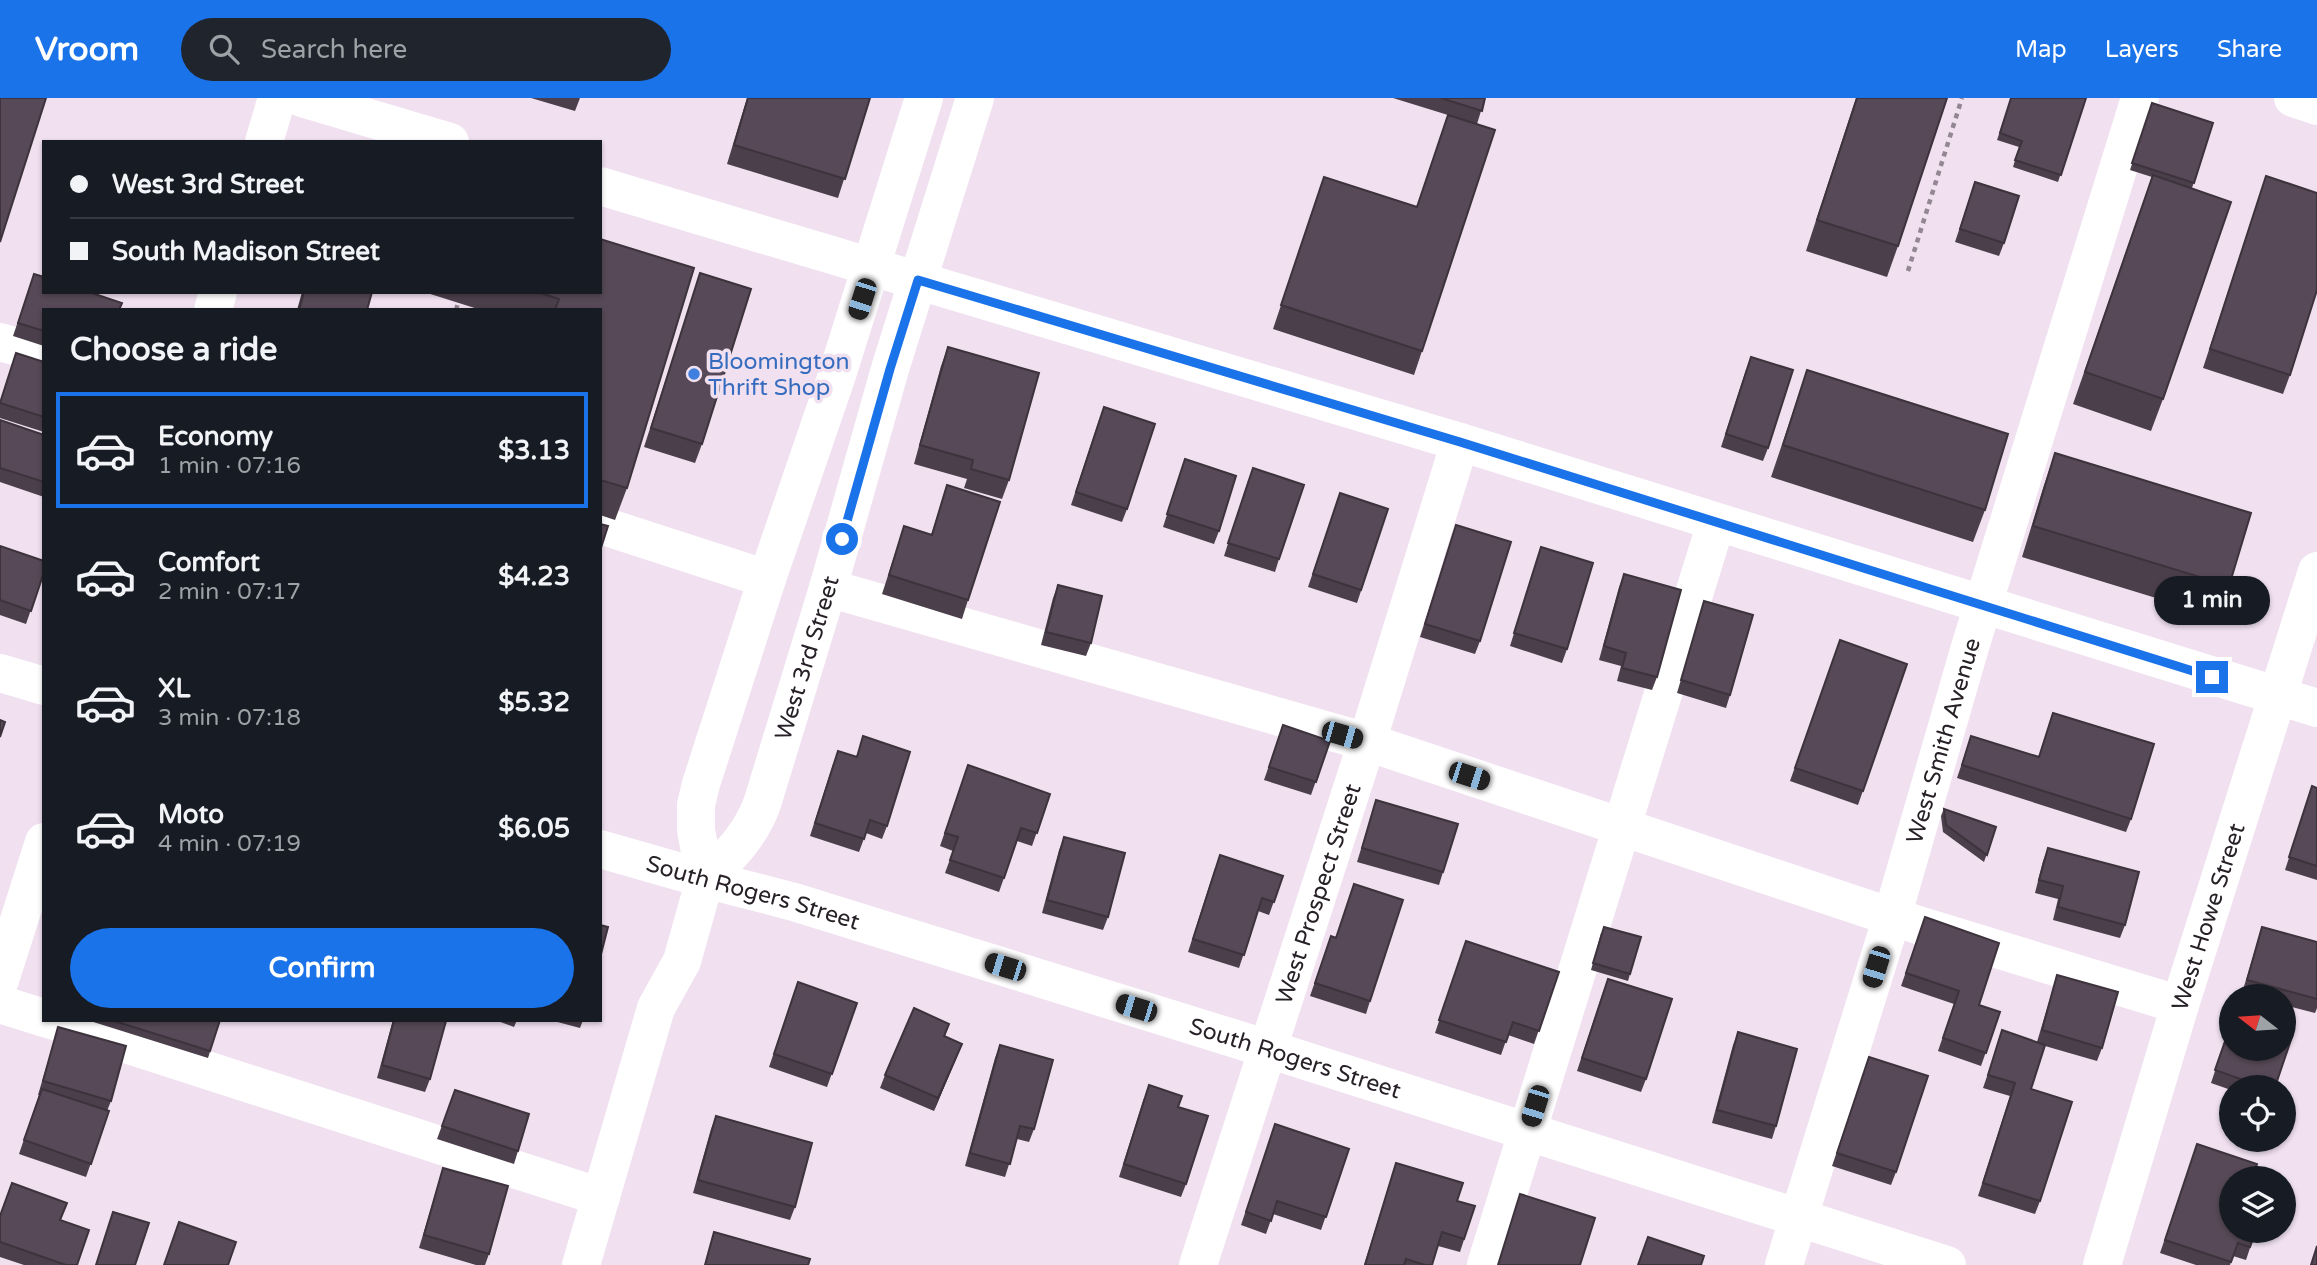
<!DOCTYPE html>
<html lang="en">
<head>
<meta charset="utf-8">
<style>
  :root { --surface:#171b24; --page:#20242c; --text:#f1f3f6; --muted:#9ea1a6; --line:#363941; --accent:#1a73e8 }
  body { margin:0; font-family:"Varela Round",sans-serif; background:var(--page); color:var(--text); height:100vh; display:flex; flex-direction:column; font-size:26px; white-space:nowrap }
  * { box-sizing:border-box; margin:0 }
  p { font-size:23px; color:var(--muted) }
  .icon { flex:none; width:38px; height:38px; fill:none; stroke:currentColor; stroke-width:2; stroke-linecap:round; stroke-linejoin:round }
  .map { position:relative; flex:1; overflow:hidden }
  .details { position:absolute; left:42px; top:210px; width:560px; height:714px; display:flex; flex-direction:column; background:var(--surface); border-radius:0px; box-shadow:0 2px 5px #0004 }
  .details>* { flex:none }
  .guide { position:absolute; left:42px; top:42px; width:560px; height:154px; border-radius:0px; box-shadow:0 2px 5px #0004; display:grid; align-content:center; height:154px; padding:0 28px; background:var(--surface) }
  .needle { width:46px; rotate:287deg }
  .controls { position:absolute; left:2219px; top:886px; display:grid; gap:14px }
  .controls a { display:grid; place-items:center; width:77px; height:77px; border-radius:50%; background:var(--surface); box-shadow:0 2px 5px #0004; font-size:35px }
  .end { position:absolute; width:32px; height:32px; margin:-16px; border:9px solid #1a73e8; background:#fff; box-shadow:0 0 0 4px #fff }
  .from { border-radius:50% }
  .bubble { position:absolute; height:49px; border-radius:24px; background:var(--surface); box-shadow:0 2px 5px #0004; font-size:23px; font-weight:700; line-height:49px; text-align:center }
  .car { position:absolute; width:21px; height:42px; margin:-21px -10px; border-radius:9px; box-shadow:0 0 5px 2px #0007; background:linear-gradient(#222 24%,#8ab4d8 0 40%,#222 0 76%,#8ab4d8 0 86%,#222 0) }
  .guide b { display:flex; align-items:center; gap:24px; height:66px; font-size:26px }
  .guide b+b { border-top:2px solid var(--line) }
  .guide i { width:18px; height:18px; background:var(--text) }
  ul { padding:0; list-style:none }
  li { display:flex; align-items:center; gap:21px; height:116px; margin:0 14px 10px; padding:0 14px; border:4px solid transparent; border-radius:0px }
  li div { flex:1 }
  li b { display:block; font-size:26px }
  li em { font-style:normal; font-weight:700 }
  li.current { border-color:var(--accent) }
  li>.icon { width:63px; height:63px; stroke-width:1.5 }
  h2 { padding:0 28px; font-size:32px; line-height:84px }
  .primary-button { display:flex; gap:14px; margin-top:auto; padding:14px 28px }
  .primary-button a { flex:1; height:80px; border-radius:42px; background:var(--accent); color:#fff; font-size:28px; font-weight:700; line-height:80px; text-align:center }
  header { display:flex; align-items:center; gap:42px; box-sizing:border-box; height:98px; padding:0 35px; background:var(--accent); color:#fff }
  header strong { font-size:33px }
  nav { display:flex; gap:38px; margin-inline-start:auto; font-size:24px }
  .search { width:490px; height:63px; background:var(--page); display:flex; align-items:center; gap:18px; box-sizing:border-box; padding:0 24px; border-radius:38px; color:var(--muted); font-size:26px }
  .map>svg:first-child { display:block }
  .lines { fill:none; stroke-linecap:round; stroke-linejoin:round }
  .path { stroke:#928792; stroke-width:4.5; stroke-dasharray:5 5; stroke-linecap:butt }
  .minor { stroke:#fff; stroke-width:38 }
  .wall { fill:#4b3f4b }
  .shaded-wall { fill:#3d333d }
  .building { fill:#574957; stroke:#3d333d; stroke-width:2 }
  .route { stroke:#1a73e8; stroke-width:9 }
  .shop-dot { fill:#3f7fe0; stroke:#f0e0f0; stroke-width:2.5 }
  .labels { text-anchor:middle; stroke-width:7; stroke-linejoin:round; paint-order:stroke }
  .shop-label { font-size:23px; fill:#366cbe; stroke:#f0e0f0; text-anchor:start }
  .street-label { font-size:23px; fill:#272127; stroke:#f0e0f0 }
</style>
</head>
<body>
<header>
<strong>Vroom</strong>
<div class="search"><svg class="icon" aria-label="search" viewBox="0 0 24 24"><circle cx="10" cy="10" r="6"/><path d="M15 15l6 6"/></svg>Search here</div>
<nav><a>Map</a><a>Layers</a><a>Share</a></nav>
</header>
<div class="map">
<svg width="2317" height="1167" viewBox="0 0 2317 1167">
  <rect width="100%" height="100%" fill="#f0e0f0"/>
  <g class="lines">
    <path class="path" d="M 1908,173 L 1962,0
      M 456,212 L 458,205"/>
    <g class="minor">
      <path d="M 302,0 L 450,44"/>
      <path d="M 2293,0 L 2317,8"/>
      <path d="M 264,44 L 277,0"/>
      <path d="M 600,88 L 1460,344 L 2317,610"/>
      <path d="M 213,212 L 218,194"/>
      <path d="M 0,244 L 44,256"/>
      <path d="M 600,427 L 767,481"/>
      <path d="M 828,490 L 1367,644 L 1892,819 L 2180,907"/>
      <path d="M 0,575 L 44,588"/>
      <path id="s1" d="M 600,751 L 705,781 L 794,804 L 1268,951 L 1947,1167"/>
      <path id="s2" d="M 705,781 C 729,759 750,738 762,706 L 828,490 L 890,271 L 975,0"/>
      <path d="M 0,882 L 44,744"/>
      <path d="M 0,906 L 44,920"/>
      <path d="M 51,922 L 601,1099"/>
      <path d="M 581,1167 L 656,910 L 682,863 L 705,781 L 696,732 L 696,707 L 701,686 L 767,481 L 837,277 L 924,0"/>
      <path id="s3" d="M 1198,1167 L 1367,644 L 1460,344"/>
      <path d="M 1486,1167 L 1716,425"/>
      <path id="s4" d="M 1784,1167 L 1892,819 L 1970,549 L 2140,0"/>
      <path id="s5" d="M 2102,1167 L 2180,907 L 2317,473"/>
    </g>
  </g>
  <path class="wall" d="M 531,0 L 580,0 L 575,13 Z
    M 747,0 L 870,0 L 838,100 L 727,66 Z
    M 1393,0 L 1485,0 L 1477,26 L 1422,253 L 1414,277 L 1273,231 L 1324,79 L 1417,109 L 1448,17 Z
    M 1856,0 L 1947,0 L 1898,148 L 1887,179 L 1806,153 Z
    M 2011,0 L 2086,0 L 2058,84 L 2013,69 L 2019,49 L 1997,42 Z
    M 2152,5 L 2213,25 L 2192,90 L 2163,301 L 2151,333 L 2073,306 L 2152,79 L 2130,72 Z
    M 2266,78 L 2290,277 L 2283,296 L 2203,270 Z
    M 1975,84 L 2004,145 L 1999,158 L 1955,144 Z
    M 700,175 L 702,346 L 695,365 L 644,349 Z
    M 34,176 L 44,212 L 44,248 L 13,238 Z
    M 302,194 L 372,194 L 367,212 L 297,212 Z
    M 424,194 L 600,194 L 627,390 L 615,422 L 600,417 L 600,212 L 481,212 Z
    M 948,249 L 1009,382 L 1002,401 L 964,390 L 967,381 L 914,366 L 941,268 Z
    M 16,255 L 44,264 L 44,334 L 0,320 L 0,305 Z
    M 1746,272 L 1768,350 L 1763,363 L 1721,349 Z
    M 1807,272 L 1985,412 L 1973,444 L 1771,379 Z
    M 0,322 L 44,337 L 44,399 L 0,384 Z
    M 1099,322 L 1127,411 L 1122,424 L 1071,407 Z
    M 2055,355 L 2229,488 L 2218,519 L 2022,459 L 2044,387 Z
    M 1185,361 L 1219,433 L 1214,446 L 1163,429 Z
    M 1248,383 L 1279,461 L 1275,474 L 1224,458 Z
    M 947,387 L 968,502 L 962,521 L 882,496 L 904,428 L 931,437 Z
    M 1340,395 L 1388,411 L 1357,505 L 1308,489 Z
    M 1456,427 L 1480,543 L 1475,556 L 1420,539 Z
    M 0,448 L 44,474 L 26,526 L 0,517 Z
    M 1541,449 L 1567,551 L 1562,565 L 1510,548 Z
    M 1624,476 L 1657,579 L 1652,592 L 1617,583 L 1621,568 L 1599,562 L 1619,489 Z
    M 1058,487 L 1091,545 L 1086,558 L 1041,547 L 1053,500 Z
    M 1704,503 L 1730,597 L 1726,610 L 1677,595 Z
    M 1840,542 L 1907,566 L 1858,707 L 1790,683 Z
    M 2053,615 L 2131,721 L 2126,734 L 1957,680 L 1971,638 L 2039,659 Z
    M 1283,627 L 1330,643 L 1311,697 L 1264,682 Z
    M 833,666 L 887,728 L 882,741 L 866,735 L 859,754 L 810,738 Z
    M 968,667 L 1050,696 L 1032,748 L 1017,743 L 999,794 L 945,775 L 953,753 L 940,748 Z
    M 2317,690 L 2317,782 L 2285,772 L 2308,701 Z
    M 1376,702 L 1443,774 L 1439,787 L 1357,764 Z
    M 1944,711 L 1996,729 L 1984,764 L 1943,734 L 1941,718 Z
    M 1064,739 L 1108,819 L 1103,832 L 1042,815 L 1059,752 Z
    M 2048,750 L 2125,827 L 2120,840 L 2053,822 L 2058,801 L 2035,795 L 2043,763 Z
    M 1215,770 L 1283,778 L 1269,817 L 1258,813 L 1239,870 L 1188,854 Z
    M 1925,819 L 1979,907 L 2000,914 L 1981,968 L 1938,953 L 1954,906 L 1901,888 Z
    M 2262,829 L 2317,844 L 2317,910 L 2315,915 L 2284,907 L 2284,898 L 2252,898 L 2242,895 Z
    M 1601,835 L 1630,876 L 1628,883 L 1591,872 Z
    M 1331,838 L 1370,903 L 1366,916 L 1310,898 Z
    M 1466,843 L 1559,874 L 1534,946 L 1508,937 L 1501,957 L 1435,935 Z
    M 2057,877 L 2102,950 L 2097,963 L 2045,948 L 2031,991 L 2040,1103 L 2035,1116 L 1978,1098 L 2010,998 L 1983,990 L 1998,946 L 2037,944 Z
    M 798,884 L 857,905 L 827,989 L 769,969 Z
    M 1603,894 L 1646,981 L 1641,994 L 1577,973 Z
    M 87,922 L 220,922 L 208,960 Z
    M 393,922 L 442,922 L 430,981 L 425,994 L 377,980 Z
    M 495,922 L 517,922 L 514,929 Z
    M 550,922 L 583,922 L 580,930 Z
    M 2231,925 L 2275,989 L 2231,989 L 2231,992 L 2211,985 Z
    M 949,926 L 945,938 L 962,946 L 934,1013 L 880,990 L 885,977 Z
    M 58,929 L 111,1003 L 107,1013 L 109,1013 L 86,1079 L 19,1056 L 39,997 L 38,997 Z
    M 1738,934 L 1776,1028 L 1772,1041 L 1712,1025 L 1733,947 Z
    M 1000,947 L 1034,1031 L 1029,1044 L 1017,1041 L 1005,1079 L 965,1068 L 995,960 Z
    M 1869,959 L 1896,1074 L 1891,1087 L 1832,1068 Z
    M 455,992 L 518,1053 L 514,1066 L 437,1041 Z
    M 1144,1000 L 1178,1009 L 1186,1086 L 1181,1099 L 1119,1079 Z
    M 716,1018 L 795,1109 L 790,1122 L 693,1095 L 711,1031 Z
    M 1275,1026 L 1349,1051 L 1321,1132 L 1273,1116 L 1266,1136 L 1241,1127 Z
    M 2197,1046 L 2252,1079 L 2256,1132 L 2246,1162 L 2233,1158 L 2230,1167 L 2196,1167 L 2160,1155 Z
    M 1396,1065 L 1457,1103 L 1475,1108 L 1460,1154 L 1438,1148 L 1432,1167 L 1364,1167 Z
    M 443,1070 L 489,1156 L 485,1167 L 476,1167 L 419,1150 Z
    M 0,1117 L 61,1122 L 77,1167 L 24,1167 L 0,1159 Z"/>
  <path class="shaded-wall" d="M 962,946 L 957,959 L 934,1013 L 938,1000 Z"/>
  <path class="building" d="M 0,0 L 46,0 L 0,144 Z
    M 748,0 L 870,0 L 845,81 L 734,47 Z
    M 1441,0 L 1485,0 L 1482,13 Z
    M 1857,0 L 1947,0 L 1898,148 L 1817,122 Z
    M 2011,0 L 2086,0 L 2061,77 L 2015,62 L 2022,43 L 2000,35 Z
    M 2152,5 L 2213,25 L 2194,85 L 2132,65 Z
    M 1448,17 L 1495,32 L 1422,253 L 1281,207 L 1324,79 L 1417,109 Z
    M 2153,77 L 2231,104 L 2163,301 L 2085,274 Z
    M 2266,78 L 2317,95 L 2317,192 L 2290,277 L 2210,251 Z
    M 1975,84 L 2019,98 L 2004,145 L 1960,131 Z
    M 600,141 L 694,170 L 627,390 L 600,382 L 600,212 L 555,212 L 559,201 L 538,194 L 600,194 Z
    M 700,175 L 751,191 L 702,346 L 651,330 Z
    M 34,176 L 44,179 L 44,194 L 89,194 L 122,205 L 119,212 L 44,212 L 44,233 L 18,225 Z
    M 304,194 L 372,194 L 367,212 L 299,212 Z
    M 948,249 L 1039,275 L 1009,382 L 971,371 L 973,362 L 920,347 Z
    M 16,255 L 44,264 L 44,319 L 0,305 Z
    M 1751,259 L 1793,272 L 1768,350 L 1726,336 Z
    M 1807,272 L 2008,336 L 1985,412 L 1783,347 Z
    M 1104,309 L 1155,326 L 1127,411 L 1076,394 Z
    M 0,322 L 44,337 L 44,384 L 0,370 Z
    M 2055,355 L 2251,415 L 2229,488 L 2033,428 Z
    M 1185,361 L 1236,378 L 1219,433 L 1167,416 Z
    M 1253,370 L 1304,387 L 1279,461 L 1228,445 Z
    M 947,387 L 1000,404 L 968,502 L 889,477 L 904,428 L 932,437 Z
    M 1340,395 L 1388,411 L 1361,492 L 1313,476 Z
    M 600,426 L 608,428 L 600,453 Z
    M 1456,427 L 1511,444 L 1480,543 L 1425,526 Z
    M 0,448 L 44,463 L 44,474 L 31,513 L 0,502 Z
    M 1541,449 L 1593,465 L 1567,551 L 1514,535 Z
    M 1624,476 L 1681,492 L 1657,579 L 1622,570 L 1626,555 L 1604,548 Z
    M 1058,487 L 1102,498 L 1091,545 L 1046,534 Z
    M 1704,503 L 1753,517 L 1730,597 L 1681,582 Z
    M 1840,542 L 1907,566 L 1863,693 L 1795,670 Z
    M 2053,615 L 2154,646 L 2131,721 L 1962,667 L 1971,638 L 2039,659 Z
    M 0,622 L 5,624 L 0,639 Z
    M 1283,627 L 1330,643 L 1316,684 L 1269,669 Z
    M 863,638 L 910,654 L 887,728 L 870,722 L 864,741 L 815,725 L 838,653 L 857,659 Z
    M 968,667 L 1050,696 L 1037,735 L 1021,730 L 1004,780 L 950,762 L 958,739 L 945,735 Z
    M 2312,688 L 2317,690 L 2317,768 L 2289,759 Z
    M 1376,702 L 1458,726 L 1443,774 L 1362,750 Z
    M 1944,711 L 1996,729 L 1987,757 L 1946,727 Z
    M 1064,739 L 1125,755 L 1108,819 L 1047,802 Z
    M 2048,750 L 2139,774 L 2125,827 L 2058,809 L 2063,788 L 2039,782 Z
    M 1220,757 L 1283,778 L 1274,804 L 1262,800 L 1244,857 L 1193,841 Z
    M 1354,786 L 1403,802 L 1370,903 L 1315,885 L 1331,838 L 1336,840 Z
    M 1925,819 L 1999,845 L 1979,907 L 2000,914 L 1986,955 L 1943,940 L 1959,893 L 1906,875 Z
    M 600,827 L 608,829 L 600,860 Z
    M 1604,829 L 1641,839 L 1630,876 L 1593,865 Z
    M 2262,829 L 2317,844 L 2317,901 L 2247,882 Z
    M 1466,843 L 1559,874 L 1539,933 L 1513,924 L 1506,944 L 1439,922 Z
    M 2057,877 L 2118,894 L 2102,950 L 2042,932 Z
    M 1608,881 L 1672,901 L 1646,981 L 1582,960 Z
    M 798,884 L 857,905 L 832,976 L 774,956 Z
    M 914,910 L 949,926 L 944,938 L 962,946 L 938,1000 L 885,977 Z
    M 111,922 L 220,922 L 210,953 Z
    M 394,922 L 442,922 L 446,923 L 430,981 L 382,967 Z
    M 2231,926 L 2231,950 L 2284,950 L 2284,933 L 2293,936 L 2275,989 L 2263,989 L 2215,972 Z
    M 58,929 L 126,948 L 111,1003 L 43,983 Z
    M 2002,932 L 2045,947 L 2031,991 L 2072,1004 L 2040,1103 L 1983,1085 L 2015,985 L 1988,977 Z
    M 1738,934 L 1797,951 L 1776,1028 L 1717,1012 Z
    M 1000,947 L 1053,962 L 1034,1031 L 1020,1028 L 1010,1066 L 970,1055 Z
    M 1869,959 L 1928,978 L 1896,1074 L 1837,1055 Z
    M 1149,987 L 1182,998 L 1178,1009 L 1208,1018 L 1186,1086 L 1124,1066 Z
    M 42,991 L 109,1013 L 91,1066 L 24,1042 Z
    M 455,992 L 529,1016 L 518,1053 L 442,1028 Z
    M 716,1018 L 812,1045 L 795,1109 L 698,1082 Z
    M 1275,1026 L 1349,1051 L 1326,1119 L 1277,1103 L 1271,1123 L 1246,1114 Z
    M 2197,1046 L 2257,1066 L 2252,1079 L 2255,1080 L 2231,1080 L 2231,1132 L 2256,1132 L 2250,1149 L 2238,1145 L 2231,1164 L 2165,1142 Z
    M 1396,1065 L 1463,1085 L 1457,1103 L 1475,1108 L 1464,1141 L 1442,1134 L 1432,1167 L 1425,1167 L 1406,1161 L 1404,1167 L 1365,1167 Z
    M 443,1070 L 508,1088 L 489,1156 L 424,1137 Z
    M 12,1085 L 67,1105 L 60,1122 L 89,1132 L 77,1167 L 66,1167 L 0,1144 L 0,1118 Z
    M 1520,1096 L 1595,1120 L 1580,1167 L 1498,1167 Z
    M 113,1114 L 149,1125 L 135,1167 L 96,1167 Z
    M 179,1124 L 236,1144 L 228,1167 L 164,1167 Z
    M 714,1134 L 810,1161 L 808,1167 L 705,1167 Z
    M 1648,1139 L 1704,1158 L 1701,1167 L 1638,1167 Z
    M 2317,1148 L 2317,1167 L 2311,1167 Z"/>
  <g class="lines">
    <path class="route" d="M 842,441 L 890,271 L 918,182 L 1460,344 L 2212,579"/>
  </g>
  <circle class="shop-dot" cx="694" cy="276" r="7"/>
  <g class="labels">
    <g class="shop-label">
      <text x="708" y="271">Bloomington<tspan x="708" dy="26">Thrift Shop</tspan></text>
    </g>
    <g class="street-label">
      <text dy="8" stroke="none"><textPath href="#s2" startOffset="248">West 3rd Street</textPath></text>
      <text dy="8" stroke="none"><textPath href="#s4" startOffset="548">West Smith Avenue</textPath></text>
      <text dy="8" stroke="none"><textPath href="#s1" startOffset="159">South Rogers Street</textPath></text>
      <text dy="8" stroke="none"><textPath href="#s3" startOffset="390">West Prospect Street</textPath></text>
      <text dy="8" stroke="none"><textPath href="#s5" startOffset="364">West Howe Street</textPath></text>
      <text dy="8" stroke="none"><textPath href="#s1" startOffset="726">South Rogers Street</textPath></text>
    </g>
  </g>
</svg>
<div class="controls">
<a><svg class="needle" viewBox="-14 -14 28 28"><path d="M0-13l5 13h-10z" fill="#e53935"/><path d="M0 13l5-13h-10z" fill="#9ea1a6"/></svg></a>
<a><svg class="icon" aria-label="locate" viewBox="0 0 24 24"><circle cx="12" cy="12" r="6"/><path d="M12 2v4M12 18v4M2 12h4M18 12h4"/></svg></a>
<a><svg class="icon" aria-label="layers" viewBox="0 0 24 24"><path d="M12 4l9 5-9 5-9-5zM3 14l9 5 9-5"/></svg></a>
</div>
<i class="end from" style="left:842px;top:441px"></i>
<i class="end" style="left:2212px;top:579px"></i>
<div class="bubble" style="left:2154px;top:478px;width:116px">1 min</div>
<i class="car" style="left:862px;top:201px;rotate:198deg"></i>
<i class="car" style="left:1342px;top:637px;rotate:106deg"></i>
<i class="car" style="left:1469px;top:678px;rotate:108deg"></i>
<i class="car" style="left:1005px;top:869px;rotate:287deg"></i>
<i class="car" style="left:1876px;top:869px;rotate:197deg"></i>
<i class="car" style="left:1136px;top:910px;rotate:287deg"></i>
<i class="car" style="left:1535px;top:1008px;rotate:197deg"></i>
<div class="guide">
<b><i class="from"></i>West 3rd Street</b>
<b><i></i>South Madison Street</b>
</div>
<section class="details">
<h2>Choose a ride</h2>
<ul>
<li class="current"><svg class="icon" aria-label="car" viewBox="0 0 24 24"><path d="M5 17H2v-5l4-1 3-4h7l3 4 3 1v5h-3M9 17h6M6 11h13"/><circle cx="7" cy="17" r="2"/><circle cx="17" cy="17" r="2"/></svg><div><b>Economy</b><p>1 min · 07:16</p></div><em>$3.13</em></li>
<li><svg class="icon" aria-label="car" viewBox="0 0 24 24"><path d="M5 17H2v-5l4-1 3-4h7l3 4 3 1v5h-3M9 17h6M6 11h13"/><circle cx="7" cy="17" r="2"/><circle cx="17" cy="17" r="2"/></svg><div><b>Comfort</b><p>2 min · 07:17</p></div><em>$4.23</em></li>
<li><svg class="icon" aria-label="car" viewBox="0 0 24 24"><path d="M5 17H2v-5l4-1 3-4h7l3 4 3 1v5h-3M9 17h6M6 11h13"/><circle cx="7" cy="17" r="2"/><circle cx="17" cy="17" r="2"/></svg><div><b>XL</b><p>3 min · 07:18</p></div><em>$5.32</em></li>
<li><svg class="icon" aria-label="car" viewBox="0 0 24 24"><path d="M5 17H2v-5l4-1 3-4h7l3 4 3 1v5h-3M9 17h6M6 11h13"/><circle cx="7" cy="17" r="2"/><circle cx="17" cy="17" r="2"/></svg><div><b>Moto</b><p>4 min · 07:19</p></div><em>$6.05</em></li>
</ul>
<div class="primary-button"><a>Confirm</a></div>
</section>
</div>
</body>
</html>
